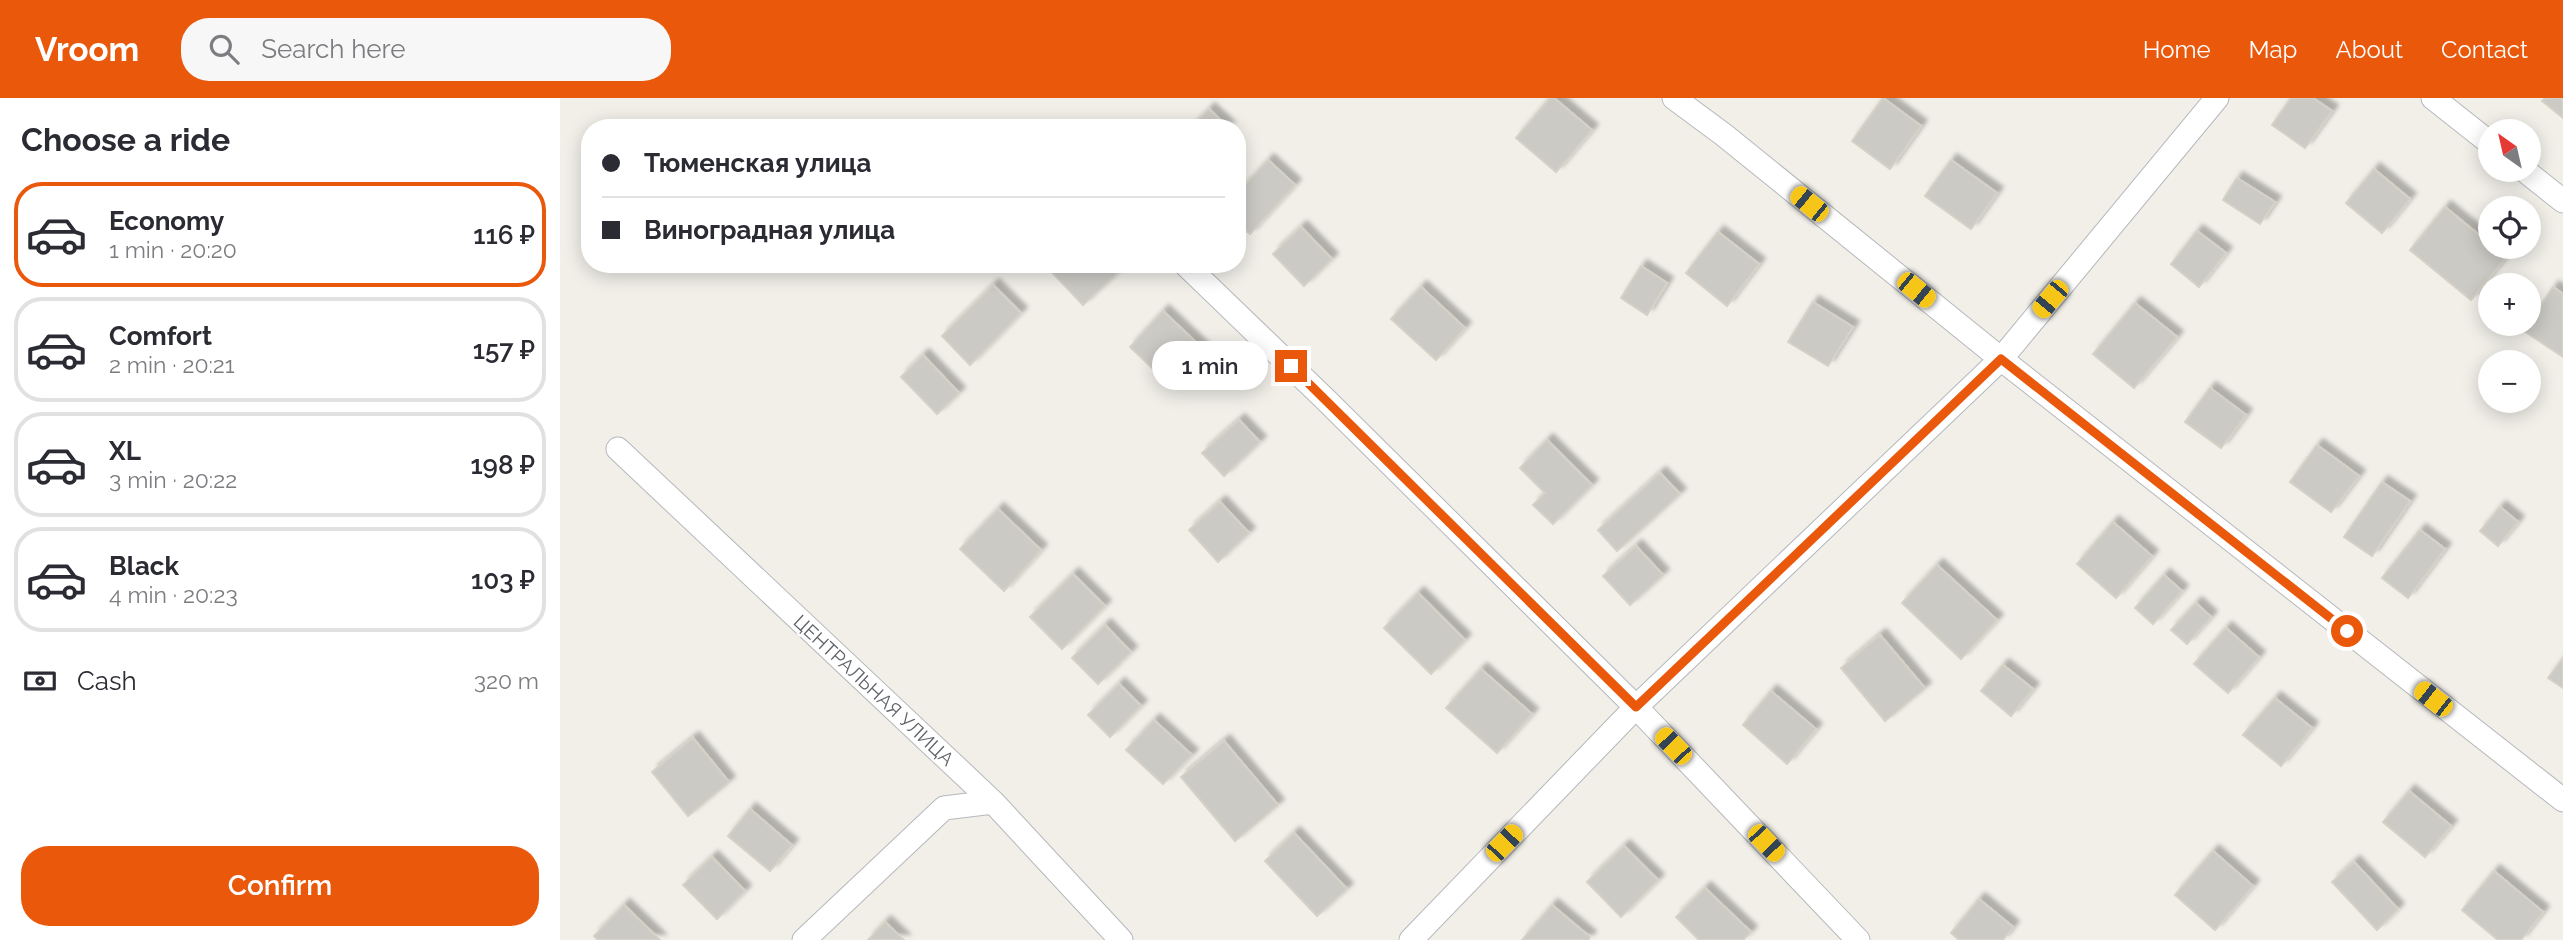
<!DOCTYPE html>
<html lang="en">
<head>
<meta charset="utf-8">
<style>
  :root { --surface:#fff; --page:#f7f7f7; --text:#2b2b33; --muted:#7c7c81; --line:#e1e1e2; --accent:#ea580c }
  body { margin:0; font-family:Raleway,sans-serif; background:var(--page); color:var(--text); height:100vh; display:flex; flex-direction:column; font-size:26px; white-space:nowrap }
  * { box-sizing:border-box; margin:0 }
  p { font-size:23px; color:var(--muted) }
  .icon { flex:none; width:38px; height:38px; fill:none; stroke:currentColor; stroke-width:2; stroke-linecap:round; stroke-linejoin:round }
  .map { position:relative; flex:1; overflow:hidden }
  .details { display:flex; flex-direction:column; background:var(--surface); width:560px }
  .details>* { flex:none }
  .guide { position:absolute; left:21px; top:21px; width:665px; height:154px; border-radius:28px; box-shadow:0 4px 18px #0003; display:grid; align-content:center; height:154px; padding:0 21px; background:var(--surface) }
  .needle { width:46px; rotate:326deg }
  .tools { position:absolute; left:1918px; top:21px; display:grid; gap:14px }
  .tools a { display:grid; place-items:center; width:63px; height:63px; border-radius:50%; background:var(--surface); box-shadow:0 4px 18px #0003; font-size:35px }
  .end { position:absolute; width:32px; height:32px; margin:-16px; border:9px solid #ea580c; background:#fff; box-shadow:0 0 0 4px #fff }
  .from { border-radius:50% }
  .bubble { position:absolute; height:49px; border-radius:24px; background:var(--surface); box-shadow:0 4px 18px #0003; font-size:23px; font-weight:600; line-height:49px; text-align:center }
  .car { position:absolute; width:21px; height:42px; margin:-21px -10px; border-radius:9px; box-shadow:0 0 5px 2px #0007; background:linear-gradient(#f5c518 24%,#345 0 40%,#f5c518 0 76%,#345 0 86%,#f5c518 0) }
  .guide b { display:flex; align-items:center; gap:24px; height:66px; font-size:26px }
  .guide b+b { border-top:2px solid var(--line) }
  .guide i { width:18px; height:18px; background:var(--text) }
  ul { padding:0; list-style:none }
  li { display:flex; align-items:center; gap:21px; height:105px; margin:0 14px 10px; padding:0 7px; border:4px solid var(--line); border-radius:28px }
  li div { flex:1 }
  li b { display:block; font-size:26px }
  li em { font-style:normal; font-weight:600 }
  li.current { border-color:var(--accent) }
  li>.icon { width:63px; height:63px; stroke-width:1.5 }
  h2 { padding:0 21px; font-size:32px; line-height:84px }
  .pay { display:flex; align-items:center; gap:18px; height:77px; padding:0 21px; font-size:26px }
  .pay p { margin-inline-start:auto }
  .action { display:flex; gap:14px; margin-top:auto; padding:14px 21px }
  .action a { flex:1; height:80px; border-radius:28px; background:var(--accent); color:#fff; font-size:28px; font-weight:600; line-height:80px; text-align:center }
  header { display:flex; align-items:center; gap:42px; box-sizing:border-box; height:98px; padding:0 35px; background:var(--accent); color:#fff }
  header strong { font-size:33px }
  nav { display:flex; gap:38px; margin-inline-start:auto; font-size:24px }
  .search { width:490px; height:63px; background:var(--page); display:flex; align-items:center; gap:18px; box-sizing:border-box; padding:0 24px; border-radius:28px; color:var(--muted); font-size:26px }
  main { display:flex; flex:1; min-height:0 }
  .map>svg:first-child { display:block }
  .building { fill:#cccac5; stroke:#d6d1c6; stroke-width:2; filter:url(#shadow) }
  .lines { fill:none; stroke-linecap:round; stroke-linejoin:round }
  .street-casing { stroke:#b5b8bc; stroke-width:25 }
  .street { stroke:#fff; stroke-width:23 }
  .route { stroke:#ea580c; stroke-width:9 }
  .labels { text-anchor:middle; stroke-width:5; stroke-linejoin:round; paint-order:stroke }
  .street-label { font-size:19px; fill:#5f6368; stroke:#fff }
</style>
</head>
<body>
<header>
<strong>Vroom</strong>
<div class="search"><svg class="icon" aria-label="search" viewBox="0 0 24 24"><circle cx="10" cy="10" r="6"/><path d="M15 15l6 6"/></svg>Search here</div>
<nav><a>Home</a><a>Map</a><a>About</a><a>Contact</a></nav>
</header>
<main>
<section class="details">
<h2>Choose a ride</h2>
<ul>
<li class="current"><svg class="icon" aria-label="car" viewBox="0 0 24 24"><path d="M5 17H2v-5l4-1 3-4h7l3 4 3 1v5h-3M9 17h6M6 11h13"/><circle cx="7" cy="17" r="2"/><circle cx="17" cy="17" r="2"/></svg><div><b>Economy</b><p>1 min · 20:20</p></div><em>116 ₽</em></li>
<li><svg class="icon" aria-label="car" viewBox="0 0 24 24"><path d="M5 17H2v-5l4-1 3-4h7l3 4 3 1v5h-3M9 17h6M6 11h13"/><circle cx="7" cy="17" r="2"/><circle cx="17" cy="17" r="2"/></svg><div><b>Comfort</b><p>2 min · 20:21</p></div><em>157 ₽</em></li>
<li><svg class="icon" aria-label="car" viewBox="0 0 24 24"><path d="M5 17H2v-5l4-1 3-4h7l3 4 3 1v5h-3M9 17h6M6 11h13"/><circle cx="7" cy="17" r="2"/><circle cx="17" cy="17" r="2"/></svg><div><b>XL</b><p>3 min · 20:22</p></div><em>198 ₽</em></li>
<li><svg class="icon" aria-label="car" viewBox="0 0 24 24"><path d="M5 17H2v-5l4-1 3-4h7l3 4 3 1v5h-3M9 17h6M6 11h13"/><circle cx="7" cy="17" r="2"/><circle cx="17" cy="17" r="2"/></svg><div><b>Black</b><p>4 min · 20:23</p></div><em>103 ₽</em></li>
</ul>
<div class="pay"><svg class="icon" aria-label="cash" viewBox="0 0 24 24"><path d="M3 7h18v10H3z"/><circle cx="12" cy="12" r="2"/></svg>Cash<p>320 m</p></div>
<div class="action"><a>Confirm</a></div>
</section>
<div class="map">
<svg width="2003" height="842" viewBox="0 0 2003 842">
  <defs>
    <filter id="shadow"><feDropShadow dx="6" dy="-6" stdDeviation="2" flood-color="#0004"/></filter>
  </defs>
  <rect width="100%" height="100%" fill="#f1efe8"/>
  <path class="building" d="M 990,0 L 994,0 L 1032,32 L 996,74 L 956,40 Z
    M 1323,0 L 1361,28 L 1330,71 L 1292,43 Z
    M 1731,0 L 1753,0 L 1772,13 L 1745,50 L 1712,27 Z
    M 1985,0 L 2003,0 L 2003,20 L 1982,3 Z
    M 649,11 L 669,30 L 631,30 Z
    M 708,62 L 735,87 L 690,136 L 677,125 L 677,96 Z
    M 1391,62 L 1437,95 L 1411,131 L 1365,98 Z
    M 1814,71 L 1850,101 L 1822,135 L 1786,105 Z
    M 1677,80 L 1715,104 L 1700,126 L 1663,102 Z
    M 1885,109 L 1930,146 L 1930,149 L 1934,149 L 1946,159 L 1911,202 L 1850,152 Z
    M 741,129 L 772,161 L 744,188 L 713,156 Z
    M 1637,133 L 1666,155 L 1639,189 L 1611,166 Z
    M 1158,134 L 1199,166 L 1167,208 L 1126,175 Z
    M 484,166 L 550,166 L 558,174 L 523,207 Z
    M 1081,168 L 1107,185 L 1087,217 L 1061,200 Z
    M 433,187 L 461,215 L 410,267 L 382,238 Z
    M 861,189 L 905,230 L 876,262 L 831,221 Z
    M 1993,189 L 2003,196 L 2003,259 L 1964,233 Z
    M 1253,204 L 1293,229 L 1268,268 L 1228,244 Z
    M 1575,205 L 1617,239 L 1574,290 L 1533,256 Z
    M 603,213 L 644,252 L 610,287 L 570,249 Z
    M 363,257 L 399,295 L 377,316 L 341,279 Z
    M 1650,290 L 1686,317 L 1661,350 L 1625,324 Z
    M 679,322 L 700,344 L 664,378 L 642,355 Z
    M 987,342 L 1032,387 L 993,426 L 973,407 L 985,395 L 960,370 Z
    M 1757,347 L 1799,378 L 1771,414 L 1730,384 Z
    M 1100,375 L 1120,396 L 1057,453 L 1038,432 Z
    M 1822,384 L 1850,403 L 1812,458 L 1784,439 Z
    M 660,404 L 689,435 L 658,464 L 629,432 Z
    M 1940,409 L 1958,424 L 1938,448 L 1920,433 Z
    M 438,411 L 481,452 L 444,493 L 400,451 Z
    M 1553,424 L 1592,458 L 1556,500 L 1517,466 Z
    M 1860,432 L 1885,451 L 1848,500 L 1822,480 Z
    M 1076,448 L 1103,477 L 1070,507 L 1043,478 Z
    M 1377,467 L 1437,522 L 1401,561 L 1342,505 Z
    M 513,476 L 545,508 L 502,551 L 470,519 Z
    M 1604,477 L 1622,493 L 1593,526 L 1575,510 Z
    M 858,495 L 905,542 L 871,576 L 824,530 Z
    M 1636,505 L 1651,519 L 1627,546 L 1611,532 Z
    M 545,527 L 571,554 L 538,586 L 512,560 Z
    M 1666,530 L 1699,559 L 1668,595 L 1634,566 Z
    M 1320,537 L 1365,590 L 1325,623 L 1281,570 Z
    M 2003,560 L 2003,590 L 1988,580 Z
    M 1443,567 L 1473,591 L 1451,618 L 1421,593 Z
    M 921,571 L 972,616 L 937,655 L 886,610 Z
    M 559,586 L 581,608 L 550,639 L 528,617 Z
    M 1211,593 L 1256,631 L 1227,666 L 1183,627 Z
    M 1715,600 L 1752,630 L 1721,668 L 1683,637 Z
    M 594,622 L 632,657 L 603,686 L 566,652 Z
    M 133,640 L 169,684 L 128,718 L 92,674 Z
    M 664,643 L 718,707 L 675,743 L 621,679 Z
    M 1849,693 L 1891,728 L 1865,759 L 1823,724 Z
    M 190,711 L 232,747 L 210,773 L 168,738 Z
    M 734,735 L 787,791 L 757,818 L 705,763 Z
    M 1064,748 L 1098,782 L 1061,819 L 1027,784 Z
    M 1653,753 L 1693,788 L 1655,832 L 1615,797 Z
    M 152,759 L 185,793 L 157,821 L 123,787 Z
    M 1794,764 L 1838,811 L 1817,832 L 1772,784 Z
    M 1934,773 L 1983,814 L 1961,842 L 1938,842 L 1902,812 Z
    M 1145,790 L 1191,834 L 1183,842 L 1139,842 L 1116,819 Z
    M 1419,801 L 1453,829 L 1443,842 L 1399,842 L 1391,835 Z
    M 64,807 L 100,842 L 38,842 L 34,838 Z
    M 992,807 L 1030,839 L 1028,842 L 962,842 Z
    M 325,824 L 344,842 L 308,842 Z"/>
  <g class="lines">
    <g class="street-casing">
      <path id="street" d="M 1114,0 L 1164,37 L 1441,261 L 2003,702
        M 1873,0 L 1930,45
        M 1964,72 L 2003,103
        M 625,166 L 766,302 L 1076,609 L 1298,842
        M 58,351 L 433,704 L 561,842
        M 244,842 L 384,710 L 433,704
        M 851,842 L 1076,609 L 1441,261 L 1657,0"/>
    </g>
    <use href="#street" class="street"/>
  </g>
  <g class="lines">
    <path class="route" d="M 731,268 L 1076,609 L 1441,261 L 1787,533"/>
  </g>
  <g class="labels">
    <g class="street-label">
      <text transform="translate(314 592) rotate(43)" y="7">ЦЕНТРАЛЬНАЯ УЛИЦА</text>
    </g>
  </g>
</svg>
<div class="tools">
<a><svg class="needle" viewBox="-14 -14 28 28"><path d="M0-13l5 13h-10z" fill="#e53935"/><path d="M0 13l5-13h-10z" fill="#7c7c81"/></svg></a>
<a><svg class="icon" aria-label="locate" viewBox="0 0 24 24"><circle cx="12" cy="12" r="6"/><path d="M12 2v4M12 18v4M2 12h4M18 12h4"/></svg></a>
<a>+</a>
<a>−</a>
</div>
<i class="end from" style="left:1787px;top:533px"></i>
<i class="end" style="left:731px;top:268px"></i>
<div class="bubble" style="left:592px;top:243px;width:116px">1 min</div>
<i class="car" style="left:1249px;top:106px;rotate:309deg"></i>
<i class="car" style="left:1356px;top:192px;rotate:129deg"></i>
<i class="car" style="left:1490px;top:201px;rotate:220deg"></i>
<i class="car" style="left:1873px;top:601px;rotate:308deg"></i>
<i class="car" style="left:1113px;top:648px;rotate:316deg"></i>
<i class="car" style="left:944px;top:745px;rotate:44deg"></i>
<i class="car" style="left:1206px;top:745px;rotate:136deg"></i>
<div class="guide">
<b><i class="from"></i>Тюменская улица</b>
<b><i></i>Виноградная улица</b>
</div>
</div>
</main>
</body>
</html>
